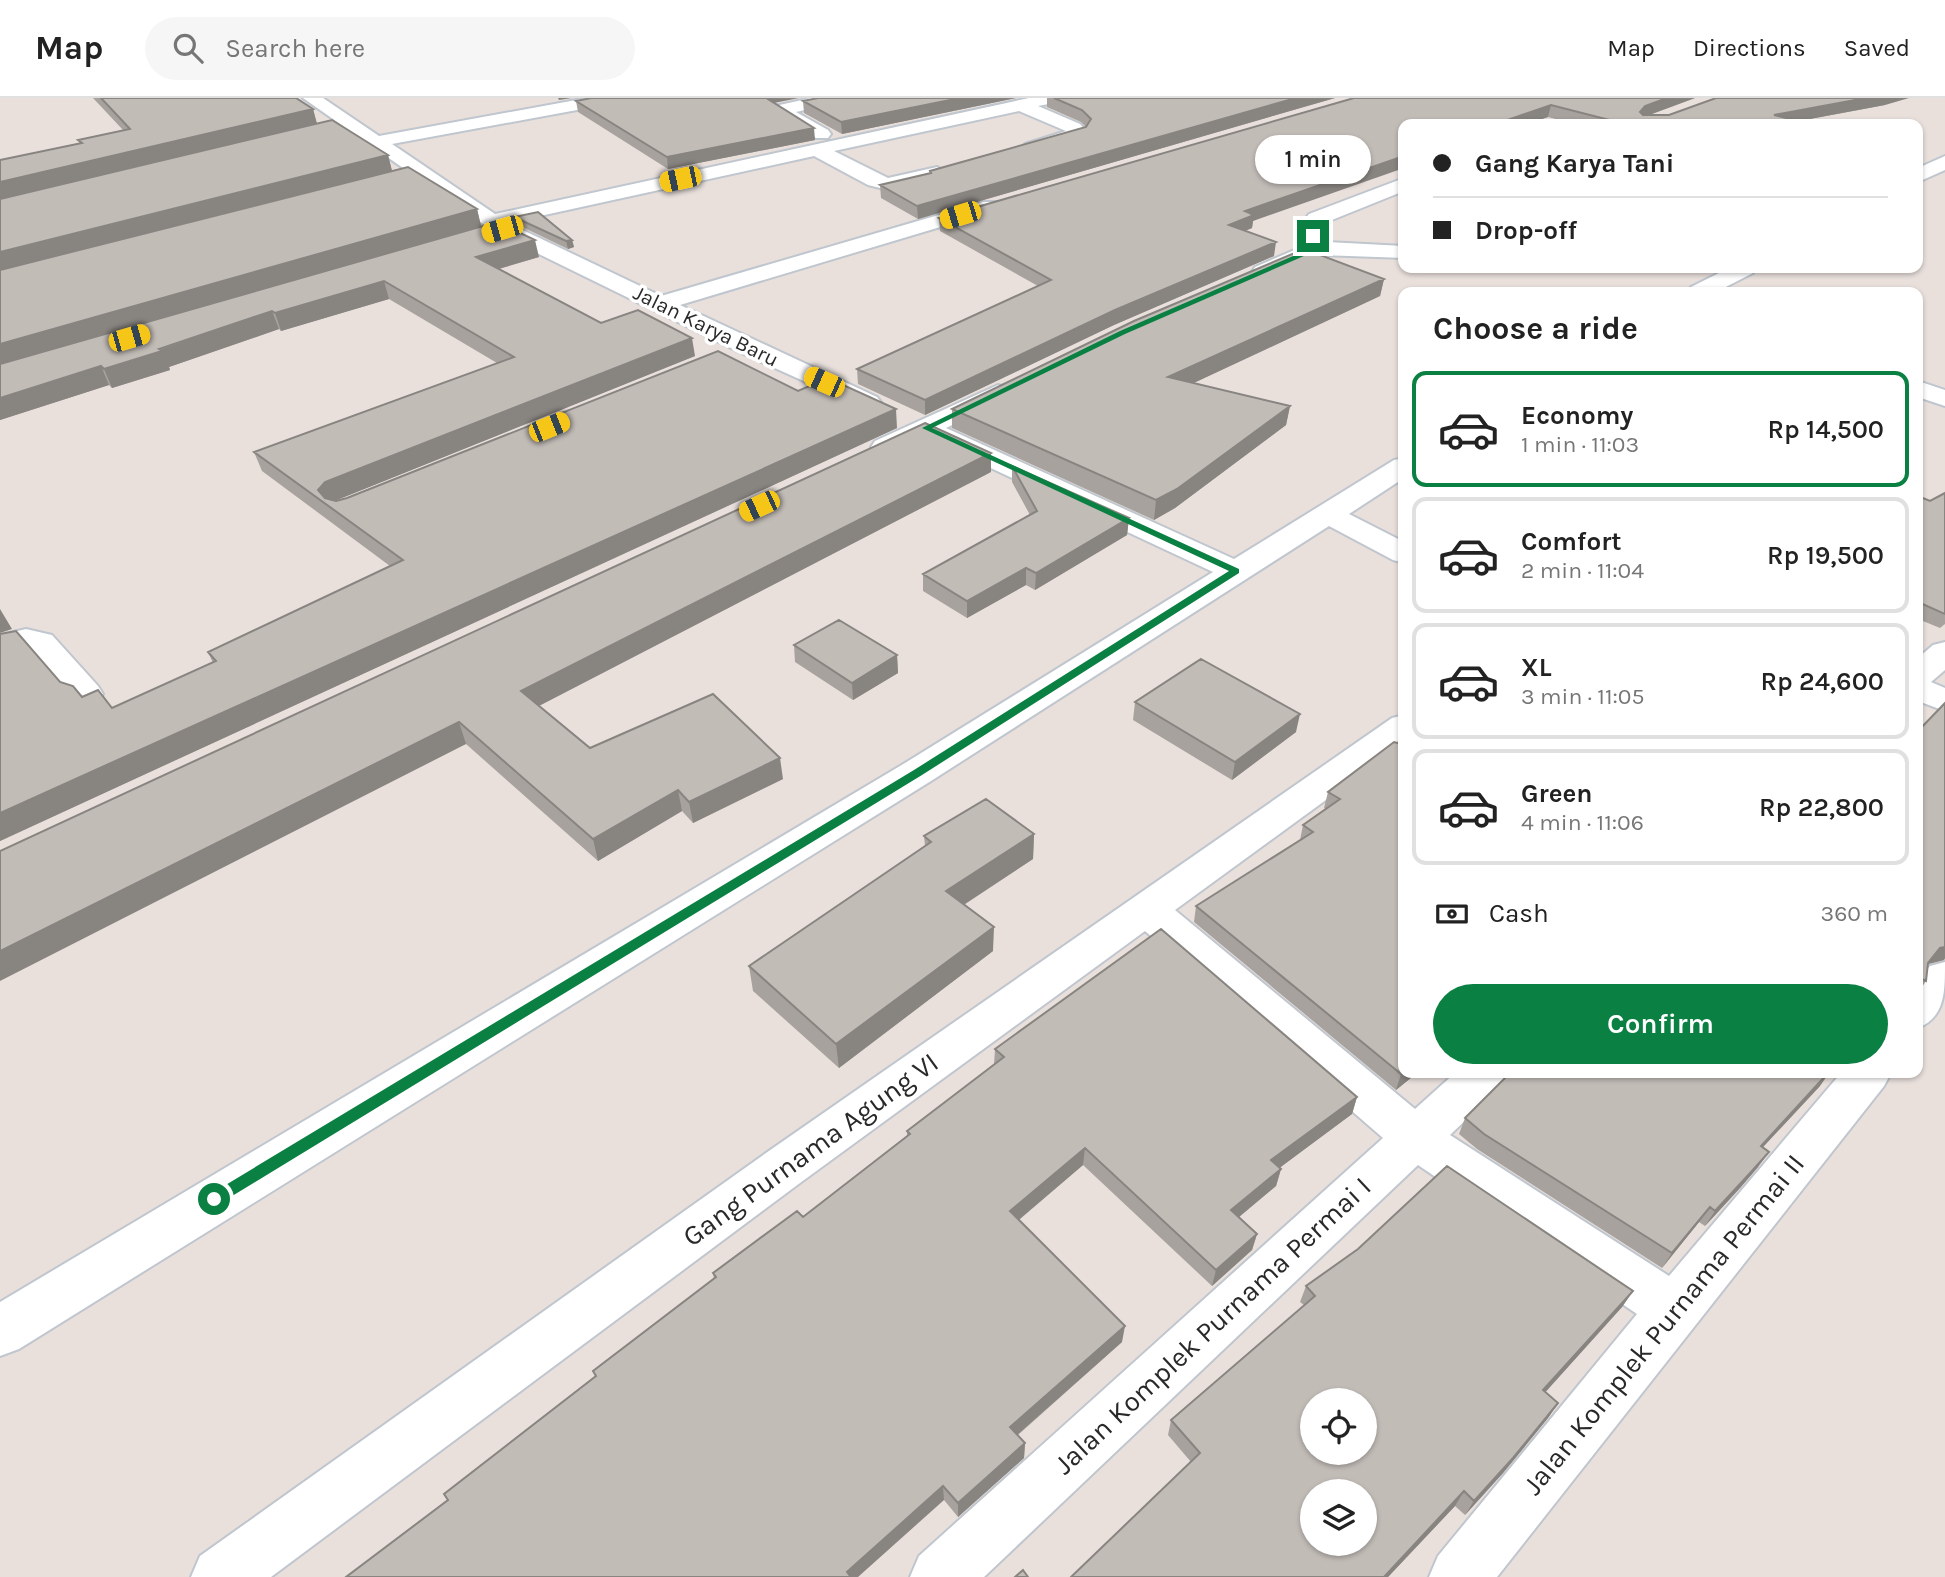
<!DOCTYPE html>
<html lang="en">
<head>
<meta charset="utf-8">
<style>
  :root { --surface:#fff; --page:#f6f6f6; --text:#222; --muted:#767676; --line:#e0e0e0; --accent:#0b8043 }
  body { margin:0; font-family:Karla,sans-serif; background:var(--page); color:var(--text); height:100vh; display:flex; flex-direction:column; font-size:26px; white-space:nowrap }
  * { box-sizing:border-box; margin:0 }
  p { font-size:23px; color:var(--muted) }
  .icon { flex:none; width:38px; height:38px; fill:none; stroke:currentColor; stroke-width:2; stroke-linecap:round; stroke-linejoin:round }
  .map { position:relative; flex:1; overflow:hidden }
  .sheet { position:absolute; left:1398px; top:189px; width:525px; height:791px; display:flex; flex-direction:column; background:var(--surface); border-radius:14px; box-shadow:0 2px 5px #0004 }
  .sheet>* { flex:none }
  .top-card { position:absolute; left:1398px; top:21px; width:525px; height:154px; border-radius:14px; box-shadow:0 2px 5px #0004; display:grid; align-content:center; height:154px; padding:0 35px; background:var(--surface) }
  .buttons { position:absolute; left:1300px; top:1290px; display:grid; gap:14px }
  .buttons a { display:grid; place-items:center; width:77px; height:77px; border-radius:50%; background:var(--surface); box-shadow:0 2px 5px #0004; font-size:35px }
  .end { position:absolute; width:32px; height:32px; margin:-16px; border:9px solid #0b8043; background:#fff; box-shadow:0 0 0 4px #fff }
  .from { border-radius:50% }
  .bubble { position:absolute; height:49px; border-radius:24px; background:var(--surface); box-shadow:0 2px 5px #0004; font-size:23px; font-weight:600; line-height:49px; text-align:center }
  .car { position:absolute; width:21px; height:42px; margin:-21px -10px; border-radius:9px; box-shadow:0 0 5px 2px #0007; background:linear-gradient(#f5c518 24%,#345 0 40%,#f5c518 0 76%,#345 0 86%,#f5c518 0) }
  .top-card b { display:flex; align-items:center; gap:24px; height:66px; font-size:26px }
  .top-card b+b { border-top:2px solid var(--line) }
  .top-card i { width:18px; height:18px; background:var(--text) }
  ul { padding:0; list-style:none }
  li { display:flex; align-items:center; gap:21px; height:116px; margin:0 14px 10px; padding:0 21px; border:4px solid var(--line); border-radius:14px }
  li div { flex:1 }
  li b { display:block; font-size:26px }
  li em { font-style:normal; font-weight:600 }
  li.active { border-color:var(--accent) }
  li>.icon { width:63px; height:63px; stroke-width:1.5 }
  h2 { padding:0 35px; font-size:32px; line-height:84px }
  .pay { display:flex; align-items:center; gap:18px; height:77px; padding:0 35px; font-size:26px }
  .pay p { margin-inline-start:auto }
  .cta { display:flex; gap:14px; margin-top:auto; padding:14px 35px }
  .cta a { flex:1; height:80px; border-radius:42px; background:var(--accent); color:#fff; font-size:28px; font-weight:600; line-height:80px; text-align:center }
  header { display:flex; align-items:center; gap:42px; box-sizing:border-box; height:98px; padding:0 35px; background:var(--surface); border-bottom:2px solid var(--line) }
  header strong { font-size:33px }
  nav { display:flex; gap:38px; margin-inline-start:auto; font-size:24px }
  .search { width:490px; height:63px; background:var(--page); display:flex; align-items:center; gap:18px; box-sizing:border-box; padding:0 24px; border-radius:38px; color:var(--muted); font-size:26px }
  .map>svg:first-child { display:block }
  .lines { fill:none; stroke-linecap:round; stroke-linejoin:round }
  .street-casing { stroke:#c0c6ce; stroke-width:4 }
  .street { fill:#fff; fill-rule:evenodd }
  .wall { fill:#a7a29d }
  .shaded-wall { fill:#888480 }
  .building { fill:#c2bcb7; stroke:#888480; stroke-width:2; fill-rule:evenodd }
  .route { fill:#0b8043 }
  .labels { text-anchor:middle; stroke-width:7; stroke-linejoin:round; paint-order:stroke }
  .far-street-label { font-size:21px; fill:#292929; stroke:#fff }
  .near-street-label { font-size:28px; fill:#292929; stroke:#fff }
</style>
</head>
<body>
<header>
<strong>Map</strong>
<div class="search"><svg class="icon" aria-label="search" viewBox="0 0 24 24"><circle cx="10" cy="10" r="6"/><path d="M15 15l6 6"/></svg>Search here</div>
<nav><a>Map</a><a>Directions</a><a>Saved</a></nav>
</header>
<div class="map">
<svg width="1945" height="1479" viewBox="0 0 1945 1479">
  <rect width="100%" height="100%" fill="#e9e0dc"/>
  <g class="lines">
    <g class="street-casing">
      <path id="street" d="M 303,0 L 323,0 L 379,38 L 587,0 L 624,0 L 615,5 L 392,46 L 495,116 L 1029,0 L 1062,0 L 1059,4 L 1038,8 L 1080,26 L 1088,35 L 1085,39 L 1039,54 L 1025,54 L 1023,50 L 1025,46 L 1066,33 L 1019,13 L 834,53 L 888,80 L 937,69 L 947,75 L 944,79 L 888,92 L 868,87 L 814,58 L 508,125 L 661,198 L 983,104 L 997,104 L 1000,108 L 997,112 L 680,207 L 877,299 L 881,304 L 877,309 L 868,312 L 739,254 L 496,135 Z
        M 811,0 L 843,0 L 840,4 L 796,14 L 828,32 L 831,36 L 828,40 L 816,40 L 772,12 L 775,8 Z
        M 1945,58 L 1945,72 L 1918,84 L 1918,70 Z
        M 1404,80 L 1404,93 L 1322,126 L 1327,144 L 1404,148 L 1404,160 L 1321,157 L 1271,179 L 1255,179 L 1252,174 L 1255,169 L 1306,147 L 1301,126 L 1309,116 Z
        M 1729,170 L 1756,170 L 1753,175 L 1716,194 L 1688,194 L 1691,189 Z
        M 1918,283 L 1945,292 L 1945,308 L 1918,299 Z
        M 998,287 L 1007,290 L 1011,295 L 1007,300 L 946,330 L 1234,461 L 1394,362 L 1404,360 L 1404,380 L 1349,416 L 1404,444 L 1404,465 L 1393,462 L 1329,428 L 931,683 L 19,1251 L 0,1258 L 0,1204 L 905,665 L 1213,474 L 933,343 L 929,338 L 895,355 L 885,357 L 875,355 L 871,349 L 875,343 Z
        M 26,531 L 52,537 L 98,588 L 103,596 L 98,604 L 86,607 L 74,604 L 29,551 L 0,557 L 0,537 Z
        M 1945,544 L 1945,572 L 1931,584 L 1945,590 L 1945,613 L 1918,603 L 1918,560 L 1933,547 Z
        M 1404,617 L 1404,645 L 1175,812 L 1415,1011 L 1455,975 L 1508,975 L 1501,988 L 1450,1037 L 1669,1178 L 1841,975 L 1891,975 L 1884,988 L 1497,1479 L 1429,1479 L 1438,1458 L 1637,1216 L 1418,1067 L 984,1479 L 910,1479 L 919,1458 L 1383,1040 L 1145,833 L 800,1085 L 271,1479 L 191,1479 L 200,1458 L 766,1055 L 1392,620 Z
        M 1945,864 C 1945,895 1945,919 1918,930 L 1918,883 L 1930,868 Z"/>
    </g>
    <use href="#street" class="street"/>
  </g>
  <path class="wall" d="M 93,0 L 297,0 L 296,0 L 313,11 L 317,26 L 388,57 L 392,73 L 477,111 L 481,128 L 539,159 L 499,171 L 601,225 L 695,258 L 334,403 L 336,403 L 798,293 L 897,330 L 0,743 L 0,536 L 60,584 L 82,599 L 112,610 L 213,565 L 208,554 L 390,468 L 262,373 L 254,354 L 497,265 L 389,201 L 281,233 L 279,231 L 169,269 L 170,272 L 112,290 L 109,287 L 0,322 L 0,62 L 80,45 L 78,42 L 123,32 Z
    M 1016,0 L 842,36 L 804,15 L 803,3 Z
    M 1047,0 L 1335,0 L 918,121 L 881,100 L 880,87 L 930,75 L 1086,29 L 1081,24 L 1047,9 Z
    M 1354,0 L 1695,0 L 1649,17 L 1885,7 L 1799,23 L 1811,26 L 1575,26 L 1548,19 L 1527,26 L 1404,26 L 1253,123 L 1252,130 L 1245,133 L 1274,158 L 1114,227 L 925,317 L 858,286 L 857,271 L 1038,188 L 940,133 L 939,120 Z
    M 576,3 L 775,5 L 815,42 L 668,71 L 578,14 Z
    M 514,119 L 572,142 L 574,149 L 568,151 L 516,126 Z
    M 1384,181 L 1380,198 L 1193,285 L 1290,308 L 1286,327 L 1175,410 L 1154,422 L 952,330 L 952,311 Z
    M 1012,368 L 1129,420 L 1127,437 L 1035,492 L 1026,487 L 967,520 L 923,493 L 923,476 L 1030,417 L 1012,384 Z
    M 991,374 L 539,608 L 590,650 L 783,681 L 693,725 L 682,713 L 598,763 L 466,646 L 0,753 Z
    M 1945,395 L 1945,526 L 1940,530 L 1918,521 L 1918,398 L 1930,403 Z
    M 794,547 L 897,557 L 898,575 L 853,602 L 795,564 Z
    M 1135,604 L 1296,634 L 1232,682 L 1133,622 Z
    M 1945,605 L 1945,860 L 1944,862 L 1928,866 L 1926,883 L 1918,895 L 1918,633 Z
    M 1397,645 L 1404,975 L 1417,975 L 1396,992 L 1194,824 L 1196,808 L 1300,742 L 1303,727 L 1326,711 L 1324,710 L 1328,694 Z
    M 1034,736 L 1033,761 L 964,806 L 993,853 L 839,970 L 753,893 L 749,868 L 925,748 L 924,738 Z
    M 995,951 L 1357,999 L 1352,1016 L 1279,1070 L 1281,1071 L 1276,1088 L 1239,1119 L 1257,1136 L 1252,1152 L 1212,1188 L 1083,1067 L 1019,1122 L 1122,1244 L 1018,1337 L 1025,1345 L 1024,1360 L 958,1419 L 944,1402 L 448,1402 L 595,1278 L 593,1273 L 714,1181 L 713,1175 L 803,1119 L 907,1038 L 907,1033 L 994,967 Z
    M 1820,988 L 1763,1049 L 1758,1069 L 1740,1090 L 1705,1128 L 1699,1124 L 1662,1170 L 1477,1051 L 1459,1036 L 1465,1020 Z
    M 1306,1188 L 1633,1193 L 1622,1209 L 1545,1294 L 1558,1305 L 1548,1320 L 1503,1375 L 1465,1417 L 1455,1408 L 1388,1479 L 1071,1479 L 1191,1364 L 1168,1337 L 1171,1322 L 1304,1207 L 1300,1204 Z"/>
  <path class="shaded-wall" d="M 558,0 L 572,0 L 559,2 Z
    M 769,0 L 799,0 L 774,5 L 769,12 Z
    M 960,0 L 1016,0 L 842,36 L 841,24 Z
    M 1296,0 L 1335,0 L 918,121 L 917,108 Z
    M 1667,0 L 1695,0 L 1641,20 L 1640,14 L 1645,8 Z
    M 1866,0 L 1909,0 L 1885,7 L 1783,26 L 1774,17 Z
    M 1551,7 L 1548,19 L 1527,26 L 1496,26 Z
    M 313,11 L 317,26 L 0,102 L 0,84 Z
    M 814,30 L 815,42 L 668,71 L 667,59 Z
    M 388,57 L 392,73 L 0,173 L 0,154 Z
    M 1404,58 L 1404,70 L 1253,123 L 1252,130 L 1227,140 L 1229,127 L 1245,113 Z
    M 477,111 L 481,128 L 0,267 L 0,246 Z
    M 535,142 L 539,159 L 481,176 L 476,159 Z
    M 572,142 L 574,149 L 568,151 L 566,143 Z
    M 1276,144 L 1274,158 L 1114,227 L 925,317 L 925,302 L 1115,212 Z
    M 1384,181 L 1380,198 L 1166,298 L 1168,279 Z
    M 384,183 L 389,201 L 281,233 L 275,215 Z
    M 272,213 L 279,231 L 169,269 L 170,272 L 112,290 L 104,271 Z
    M 692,240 L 695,258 L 332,404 L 329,408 L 318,392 L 325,384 Z
    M 101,268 L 109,287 L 0,322 L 0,300 Z
    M 1290,308 L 1286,327 L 1175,410 L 1154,422 L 1156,402 Z
    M 896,311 L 897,330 L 0,743 L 0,715 Z
    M 991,355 L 991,374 L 527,614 L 521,593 Z
    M 1129,420 L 1127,437 L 1035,492 L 1036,475 Z
    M 1026,470 L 1026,487 L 967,520 L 967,503 Z
    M 0,511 L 12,531 L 0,535 Z
    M 897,557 L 898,575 L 853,602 L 852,585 Z
    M 1300,616 L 1296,634 L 1232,682 L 1235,664 Z
    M 459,624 L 466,646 L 0,883 L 0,853 Z
    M 780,660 L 783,681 L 693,725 L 689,704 Z
    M 678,692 L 682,713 L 598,763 L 593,741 Z
    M 1034,736 L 1033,761 L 947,818 L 946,793 Z
    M 994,829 L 993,853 L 839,970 L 836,946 Z
    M 1945,849 L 1945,860 L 1944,862 L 1928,866 L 1918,879 L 1940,850 Z
    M 1404,975 L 1417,975 L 1396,992 L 1401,976 Z
    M 1829,975 L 1820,988 L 1750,1063 L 1761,1048 Z
    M 1357,999 L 1352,1016 L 1266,1080 L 1271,1062 Z
    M 1085,1050 L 1083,1067 L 1009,1130 L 1010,1113 Z
    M 1769,1054 L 1758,1069 L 1740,1090 L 1705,1128 L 1715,1113 Z
    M 1281,1071 L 1276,1088 L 1227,1129 L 1231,1112 Z
    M 1710,1109 L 1699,1124 L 1662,1170 L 1672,1155 Z
    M 1257,1136 L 1252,1152 L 1212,1188 L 1216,1172 Z
    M 1633,1193 L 1622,1209 L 1533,1308 L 1543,1292 Z
    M 1125,1228 L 1122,1244 L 1009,1344 L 1010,1329 Z
    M 1558,1305 L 1548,1320 L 1503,1375 L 1465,1417 L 1474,1403 Z
    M 1025,1345 L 1024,1360 L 958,1419 L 958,1405 Z
    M 943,1388 L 944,1402 L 858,1479 L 848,1479 L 847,1474 Z
    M 1464,1393 L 1455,1408 L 1388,1479 L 1384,1479 Z"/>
  <path class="building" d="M 101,0 L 296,0 L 313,11 L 0,84 L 0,62 L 82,45 L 78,42 L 130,31 Z
    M 591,0 L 769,0 L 768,1 L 814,30 L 667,59 L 576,3 Z
    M 818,0 L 960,0 L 841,24 L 803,3 Z
    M 1054,0 L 1296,0 L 917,108 L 880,87 L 931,75 L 930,73 L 1086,29 L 1091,21 L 1082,12 Z
    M 1354,0 L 1667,0 L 1645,8 L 1640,14 L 1643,17 L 1669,17 L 1716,0 L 1866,0 L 1774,17 L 1811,26 L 1625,26 L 1551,7 L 1496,26 L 1404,26 L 1404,58 L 1245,113 L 1254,117 L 1229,127 L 1276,144 L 1115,212 L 925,302 L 857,271 L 1051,182 L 939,120 Z
    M 332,22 L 388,57 L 0,154 L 0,101 Z
    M 408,69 L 477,111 L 0,246 L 0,172 Z
    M 538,114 L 572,142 L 566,143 L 514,119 Z
    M 497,124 L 535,142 L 476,159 L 601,225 L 638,212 L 692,240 L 325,384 L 318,392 L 325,400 L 336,403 L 347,400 L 718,253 L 798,293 L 828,280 L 896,311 L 0,715 L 0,536 L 16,533 L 60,584 L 73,588 L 82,599 L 98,592 L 112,610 L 216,563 L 208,554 L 403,462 L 254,354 L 514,259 L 384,183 L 275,215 L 272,213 L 159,251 L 162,253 L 104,271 L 101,268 L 0,300 L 0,266 Z
    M 1304,151 L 1384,181 L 1168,279 L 1290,308 L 1177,391 L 1156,402 L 952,311 L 1134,223 Z
    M 925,325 L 991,355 L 521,593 L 590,650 L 713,596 L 780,660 L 689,704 L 678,692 L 593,741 L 459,624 L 0,853 L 0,753 Z
    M 1012,368 L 1129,420 L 1036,475 L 1026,470 L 967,503 L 923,476 L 1037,413 Z
    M 1945,395 L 1945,516 L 1918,504 L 1918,398 L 1930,403 Z
    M 839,522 L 897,557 L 852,585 L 794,547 Z
    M 1201,561 L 1300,616 L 1235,664 L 1135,604 Z
    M 1945,605 L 1945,849 L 1940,850 L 1928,865 L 1926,883 L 1918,879 L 1918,633 Z
    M 1404,641 L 1404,974 L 1401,976 L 1196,808 L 1313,734 L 1303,727 L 1340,701 L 1328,694 L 1394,644 L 1397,645 Z
    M 986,701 L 1034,736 L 946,793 L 994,829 L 836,946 L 749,868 L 931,744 L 924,738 Z
    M 1161,831 L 1357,999 L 1271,1062 L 1281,1071 L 1231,1112 L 1257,1136 L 1216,1172 L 1085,1050 L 1010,1113 L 1125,1228 L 1010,1329 L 1025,1345 L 958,1405 L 943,1388 L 847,1474 L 850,1478 L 849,1479 L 346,1479 L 448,1402 L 444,1396 L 596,1278 L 593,1273 L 716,1179 L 713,1175 L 797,1113 L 803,1119 L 910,1036 L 907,1033 L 1004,959 L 995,951 Z
    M 1510,975 L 1828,975 L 1761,1048 L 1769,1054 L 1751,1074 L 1715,1113 L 1710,1109 L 1672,1155 L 1484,1036 L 1465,1020 Z
    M 1447,1068 L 1633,1193 L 1543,1292 L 1558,1305 L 1513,1360 L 1474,1403 L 1464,1393 L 1384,1479 L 1071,1479 L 1200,1355 L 1171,1322 L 1315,1198 L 1306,1188 L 1358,1151 ZM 1312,1302 L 1365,1302 L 1365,1354 L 1312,1354 ZM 1312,1393 L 1365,1393 L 1365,1446 L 1312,1446 Z
    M 1023,1472 L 1028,1479 L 1015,1479 Z"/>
  <path class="route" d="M 1313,136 L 1320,151 L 1125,236 L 932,330 L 1239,471 L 1239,475 L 922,677 L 219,1106 L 209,1106 L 207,1101 L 209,1097 L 914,672 L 1229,473 L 922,330 L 1120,233 L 1314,149 L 1310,138 Z"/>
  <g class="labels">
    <g class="far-street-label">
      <text transform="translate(706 228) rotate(26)" y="7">Jalan Karya Baru</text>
    </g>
    <g class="near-street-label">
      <text transform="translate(810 1051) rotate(-36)" y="10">Gang Purnama Agung VI</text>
      <text transform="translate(1663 1226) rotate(-51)" y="10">Jalan Komplek Purnama Permai II</text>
      <text transform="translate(1212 1227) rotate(-43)" y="10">Jalan Komplek Purnama Permai I</text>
    </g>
  </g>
</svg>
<div class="buttons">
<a><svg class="icon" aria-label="locate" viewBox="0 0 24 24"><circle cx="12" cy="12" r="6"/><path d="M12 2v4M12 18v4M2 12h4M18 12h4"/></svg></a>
<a><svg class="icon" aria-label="layers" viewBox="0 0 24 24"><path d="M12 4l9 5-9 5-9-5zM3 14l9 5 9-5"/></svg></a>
</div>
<i class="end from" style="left:214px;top:1101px"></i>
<i class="end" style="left:1313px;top:138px"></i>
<div class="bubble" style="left:1255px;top:37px;width:116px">1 min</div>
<i class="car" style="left:680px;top:81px;rotate:258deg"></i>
<i class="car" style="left:960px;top:117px;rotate:253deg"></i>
<i class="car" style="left:502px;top:131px;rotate:254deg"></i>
<i class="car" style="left:129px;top:240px;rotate:74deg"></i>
<i class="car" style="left:824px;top:284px;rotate:294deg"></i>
<i class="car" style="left:549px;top:329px;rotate:68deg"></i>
<i class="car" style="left:759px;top:408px;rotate:245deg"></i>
<div class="top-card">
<b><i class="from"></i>Gang Karya Tani</b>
<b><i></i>Drop-off</b>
</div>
<section class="sheet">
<h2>Choose a ride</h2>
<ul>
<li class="active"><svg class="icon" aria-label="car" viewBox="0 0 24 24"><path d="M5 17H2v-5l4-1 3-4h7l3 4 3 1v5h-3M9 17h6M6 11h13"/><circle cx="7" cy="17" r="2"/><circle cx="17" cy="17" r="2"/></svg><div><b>Economy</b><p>1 min · 11:03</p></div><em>Rp 14,500</em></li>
<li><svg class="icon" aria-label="car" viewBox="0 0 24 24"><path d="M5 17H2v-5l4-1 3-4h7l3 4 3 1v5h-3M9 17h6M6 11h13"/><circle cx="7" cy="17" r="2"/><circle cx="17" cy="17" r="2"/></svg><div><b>Comfort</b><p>2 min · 11:04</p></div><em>Rp 19,500</em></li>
<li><svg class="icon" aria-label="car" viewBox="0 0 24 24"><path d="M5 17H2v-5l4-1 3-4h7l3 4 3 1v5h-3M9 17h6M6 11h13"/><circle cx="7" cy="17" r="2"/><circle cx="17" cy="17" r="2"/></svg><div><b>XL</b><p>3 min · 11:05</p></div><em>Rp 24,600</em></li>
<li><svg class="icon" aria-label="car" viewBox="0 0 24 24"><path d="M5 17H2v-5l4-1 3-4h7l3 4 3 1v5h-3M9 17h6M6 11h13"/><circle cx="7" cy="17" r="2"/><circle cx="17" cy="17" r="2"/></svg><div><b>Green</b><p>4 min · 11:06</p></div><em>Rp 22,800</em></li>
</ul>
<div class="pay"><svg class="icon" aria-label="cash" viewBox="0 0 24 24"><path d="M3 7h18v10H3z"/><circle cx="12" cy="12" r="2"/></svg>Cash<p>360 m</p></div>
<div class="cta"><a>Confirm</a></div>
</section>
</div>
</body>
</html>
